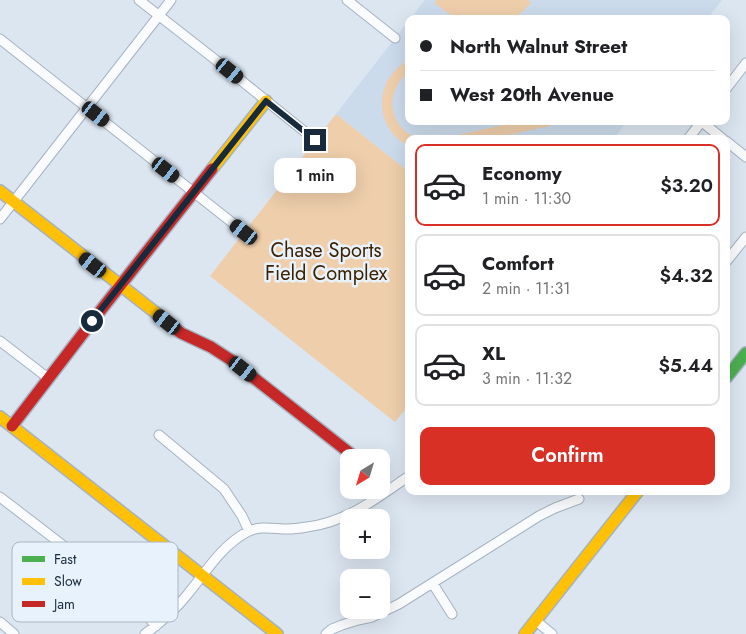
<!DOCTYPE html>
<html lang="en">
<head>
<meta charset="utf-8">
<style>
  :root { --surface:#fff; --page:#f2f2f2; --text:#202124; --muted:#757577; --line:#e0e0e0; --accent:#d93025 }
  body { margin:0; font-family:Jost,sans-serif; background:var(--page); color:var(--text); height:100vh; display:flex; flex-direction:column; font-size:19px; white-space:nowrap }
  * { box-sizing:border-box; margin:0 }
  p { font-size:16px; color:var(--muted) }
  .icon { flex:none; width:28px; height:28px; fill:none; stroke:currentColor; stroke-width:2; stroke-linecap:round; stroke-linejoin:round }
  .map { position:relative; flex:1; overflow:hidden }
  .details { position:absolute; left:405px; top:135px; width:325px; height:360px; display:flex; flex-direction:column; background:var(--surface); border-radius:10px; box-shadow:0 5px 20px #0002 }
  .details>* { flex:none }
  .guide { position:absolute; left:405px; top:15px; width:325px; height:110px; border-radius:10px; box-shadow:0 5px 20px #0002; display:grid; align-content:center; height:110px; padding:0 15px; background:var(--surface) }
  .needle { width:32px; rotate:218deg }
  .buttons { position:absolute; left:340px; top:449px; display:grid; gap:10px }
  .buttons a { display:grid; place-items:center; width:50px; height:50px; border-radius:10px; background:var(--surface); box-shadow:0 5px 20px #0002; font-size:25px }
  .end { position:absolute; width:22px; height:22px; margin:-11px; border:6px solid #182b3d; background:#fff; box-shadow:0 0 0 2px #fff }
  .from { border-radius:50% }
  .bubble { position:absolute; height:35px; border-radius:10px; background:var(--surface); box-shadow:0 5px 20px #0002; font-size:16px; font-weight:600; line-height:35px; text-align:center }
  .car { position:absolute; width:15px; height:30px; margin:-15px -8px; border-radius:6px; box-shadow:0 0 4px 1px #0007; background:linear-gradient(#222 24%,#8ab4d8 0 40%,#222 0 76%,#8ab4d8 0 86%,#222 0) }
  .guide b { display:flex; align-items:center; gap:18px; height:48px; font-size:19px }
  .guide b+b { border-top:1px solid var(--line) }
  .guide i { width:12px; height:12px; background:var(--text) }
  ul { padding:9px 0 0; list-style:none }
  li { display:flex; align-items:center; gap:15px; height:82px; margin:0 10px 8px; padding:0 5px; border:2px solid var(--line); border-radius:10px }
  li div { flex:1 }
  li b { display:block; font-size:19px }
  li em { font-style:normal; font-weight:600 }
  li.current { border-color:var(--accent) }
  li>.icon { width:45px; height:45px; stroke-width:1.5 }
  .cta { display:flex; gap:10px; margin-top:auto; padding:10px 15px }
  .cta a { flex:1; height:58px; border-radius:10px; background:var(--accent); color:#fff; font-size:20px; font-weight:600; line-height:58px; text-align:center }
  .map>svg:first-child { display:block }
  .built { fill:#cbdbec }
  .green { fill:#eeceab }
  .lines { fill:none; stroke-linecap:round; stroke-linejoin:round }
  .street-casing { stroke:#a5b2c0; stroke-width:11 }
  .fast-casing { stroke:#a5b2c0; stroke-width:14 }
  .slow-casing { stroke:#a5b2c0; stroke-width:14 }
  .jam-casing { stroke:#a5b2c0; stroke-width:14 }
  .street { stroke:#fafbfd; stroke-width:9 }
  .fast { stroke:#4caf50; stroke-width:11 }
  .slow { stroke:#ffc107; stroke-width:11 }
  .jam { stroke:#c62828; stroke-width:11 }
  .route { stroke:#182b3d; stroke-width:6 }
  .labels { text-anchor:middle; stroke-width:5; stroke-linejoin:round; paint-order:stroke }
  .park-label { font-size:20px; fill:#3e2300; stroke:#e8f2fc }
  .key { fill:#e8f2fc; stroke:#aab6c3; stroke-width:1 }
  .key-label { font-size:14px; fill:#182b3d }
</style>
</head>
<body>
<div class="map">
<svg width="746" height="634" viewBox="0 0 746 634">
  <rect width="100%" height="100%" fill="#dce6f1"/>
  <path class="built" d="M 425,0 L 722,0 L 707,19 L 410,19 Z
    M 409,20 L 409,121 L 627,121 L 614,139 L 409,139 L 409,172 L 336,114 Z"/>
  <path class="green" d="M 437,0 L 528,0 L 531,3 L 521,13 L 512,19 L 456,19 L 434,3 Z
    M 409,60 L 409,72 C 383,92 388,129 420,139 L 409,139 L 409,146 C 373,128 373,79 409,60 Z
    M 336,114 L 409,172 L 409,405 L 395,422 L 210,276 Z
    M 521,121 L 565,121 L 559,124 L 489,139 L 439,139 Z"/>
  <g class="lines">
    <g class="street-casing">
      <path id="street" d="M 139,0 L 217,61 L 315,140
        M 347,0 L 395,38
        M 0,39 L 244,232
        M 726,89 L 746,63
        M 701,121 L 723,139
        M 688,139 L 702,121
        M 726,141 L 746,157
        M 0,219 L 171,0
        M 726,262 L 746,237
        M 0,341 L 48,378
        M 159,435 L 224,489 L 242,516 L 249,531
        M 0,497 L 112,583 L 142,610 L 156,626
        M 433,584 L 452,614
        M 536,621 L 552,634
        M 0,622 L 14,634
        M 145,634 C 160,623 175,610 187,595 C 206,572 221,546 247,532 C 260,525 274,529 288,529 C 294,529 301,528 307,527 C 347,522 377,498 409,476
        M 326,634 L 332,629 L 342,625 L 358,620 L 372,617 L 399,604 L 539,516 L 555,508 L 579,499"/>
    </g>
    <g class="fast-casing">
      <path id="fast" d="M 726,378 L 746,353"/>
    </g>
    <g class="slow-casing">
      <path id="slow" d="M 212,169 L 266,101
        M 0,191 L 165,320
        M 0,417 L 277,634
        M 525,634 L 638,491"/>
    </g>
    <g class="jam-casing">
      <path id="jam" d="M 165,320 L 181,333 L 211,347 L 231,360 L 356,458
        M 12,426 L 101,310 L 212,169"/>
    </g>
    <use href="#street" class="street"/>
    <use href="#fast" class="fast"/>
    <use href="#slow" class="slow"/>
    <use href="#jam" class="jam"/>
  </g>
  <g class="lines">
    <path class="route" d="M 92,321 L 266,101 L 315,140"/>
  </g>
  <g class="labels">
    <g class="park-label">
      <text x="326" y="257">Chase Sports<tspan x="326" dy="23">Field Complex</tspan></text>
    </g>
  </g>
  <rect x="12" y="542" width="166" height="80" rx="8" class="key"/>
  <rect x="22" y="556" width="23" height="6" fill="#4caf50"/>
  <rect x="22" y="578" width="23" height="7" fill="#ffc107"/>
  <rect x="22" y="601" width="23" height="6" fill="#c62828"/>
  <g class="key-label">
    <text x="54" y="564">Fast</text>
    <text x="54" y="586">Slow</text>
    <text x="54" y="609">Jam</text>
  </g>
</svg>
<div class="buttons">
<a><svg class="needle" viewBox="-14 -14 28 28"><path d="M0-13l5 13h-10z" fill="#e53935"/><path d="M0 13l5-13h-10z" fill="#757577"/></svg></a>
<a>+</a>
<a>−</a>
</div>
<i class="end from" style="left:92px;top:321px"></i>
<i class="end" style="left:315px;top:140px"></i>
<div class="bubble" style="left:274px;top:158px;width:82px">1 min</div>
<i class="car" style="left:230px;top:71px;rotate:129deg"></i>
<i class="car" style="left:96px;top:114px;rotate:128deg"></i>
<i class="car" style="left:166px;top:170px;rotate:128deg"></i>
<i class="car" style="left:244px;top:232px;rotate:308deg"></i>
<i class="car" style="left:93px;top:265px;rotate:308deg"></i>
<i class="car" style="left:167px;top:322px;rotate:308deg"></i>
<i class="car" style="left:243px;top:369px;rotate:128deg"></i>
<div class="guide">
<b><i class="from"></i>North Walnut Street</b>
<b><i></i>West 20th Avenue</b>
</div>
<section class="details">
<ul>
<li class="current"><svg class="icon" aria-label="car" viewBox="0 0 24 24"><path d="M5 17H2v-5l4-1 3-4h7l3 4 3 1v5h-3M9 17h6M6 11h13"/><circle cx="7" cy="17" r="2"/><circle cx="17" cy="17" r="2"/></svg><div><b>Economy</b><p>1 min · 11:30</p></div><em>$3.20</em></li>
<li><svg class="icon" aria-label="car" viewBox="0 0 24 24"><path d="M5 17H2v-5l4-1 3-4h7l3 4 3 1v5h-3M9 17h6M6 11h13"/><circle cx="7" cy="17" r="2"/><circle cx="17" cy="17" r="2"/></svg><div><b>Comfort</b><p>2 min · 11:31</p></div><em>$4.32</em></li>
<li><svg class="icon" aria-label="car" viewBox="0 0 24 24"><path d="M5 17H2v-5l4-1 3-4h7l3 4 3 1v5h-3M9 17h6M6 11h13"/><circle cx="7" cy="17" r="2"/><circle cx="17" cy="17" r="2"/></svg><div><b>XL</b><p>3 min · 11:32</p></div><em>$5.44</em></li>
</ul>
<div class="cta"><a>Confirm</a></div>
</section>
</div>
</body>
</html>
